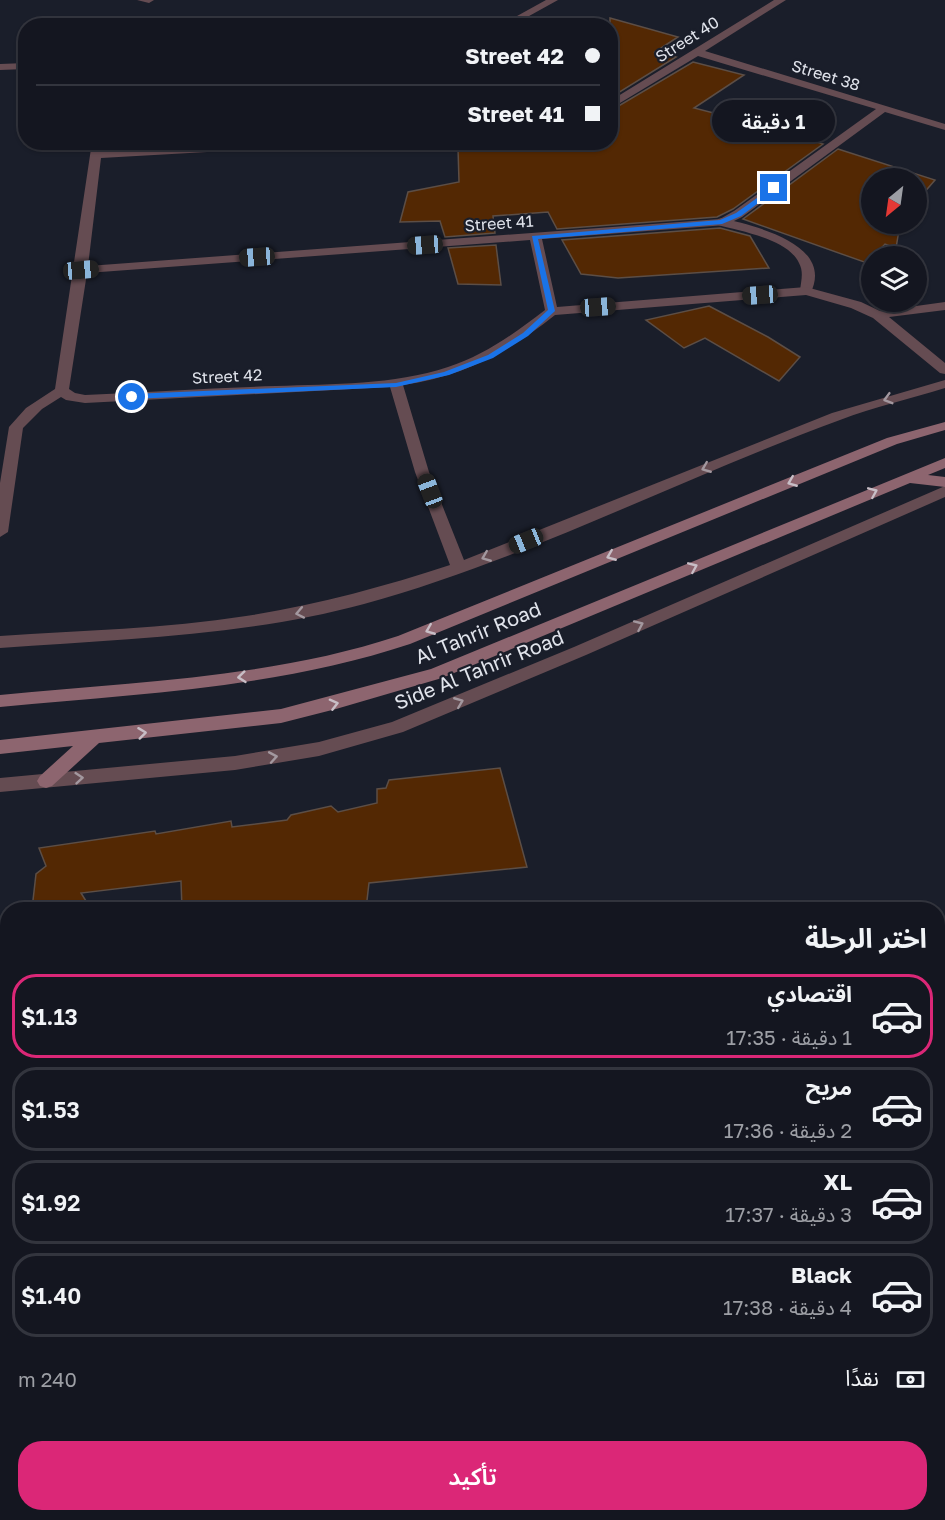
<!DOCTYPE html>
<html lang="ar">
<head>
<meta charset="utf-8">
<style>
  :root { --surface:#141620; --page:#1d1f29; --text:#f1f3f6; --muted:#9d9fa5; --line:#33353e; --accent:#db2777 }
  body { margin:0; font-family:"Golos Text","Noto Sans Arabic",sans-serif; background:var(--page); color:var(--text); direction:rtl; height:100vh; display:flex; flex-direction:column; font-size:22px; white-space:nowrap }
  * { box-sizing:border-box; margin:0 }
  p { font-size:20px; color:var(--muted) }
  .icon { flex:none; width:33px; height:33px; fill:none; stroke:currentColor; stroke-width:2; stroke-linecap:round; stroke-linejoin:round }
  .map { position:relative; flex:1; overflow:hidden; direction:ltr }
  .panel { position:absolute; left:0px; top:902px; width:945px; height:620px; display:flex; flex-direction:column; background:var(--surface); border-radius:24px 24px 0 0; box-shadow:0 2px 4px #0004,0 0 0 2px var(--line); direction:rtl }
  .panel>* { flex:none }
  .hud { position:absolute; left:18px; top:18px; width:600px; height:132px; border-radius:24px; box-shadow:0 2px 4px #0004,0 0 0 2px var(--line); direction:rtl; display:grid; align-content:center; height:132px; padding:0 18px; background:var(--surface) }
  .needle { width:39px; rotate:209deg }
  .controls { position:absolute; left:861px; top:168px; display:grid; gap:12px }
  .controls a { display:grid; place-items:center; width:66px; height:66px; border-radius:50%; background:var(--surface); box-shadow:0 2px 4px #0004,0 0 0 2px var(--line); font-size:30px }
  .end { position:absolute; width:27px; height:27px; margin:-14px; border:8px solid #1a73e8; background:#fff; box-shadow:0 0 0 3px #fff }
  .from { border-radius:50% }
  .bubble { position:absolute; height:42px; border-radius:21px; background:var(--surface); box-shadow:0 2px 4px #0004,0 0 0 2px var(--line); font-size:20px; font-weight:600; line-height:42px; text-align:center; direction:rtl }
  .car { position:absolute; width:18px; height:36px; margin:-18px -9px; border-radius:8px; box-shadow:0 0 4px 2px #0007; background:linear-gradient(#222 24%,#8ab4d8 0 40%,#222 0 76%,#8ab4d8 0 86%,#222 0) }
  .hud b { display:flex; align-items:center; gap:21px; height:57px; font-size:22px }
  .hud b+b { border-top:2px solid var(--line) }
  .hud i { width:15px; height:15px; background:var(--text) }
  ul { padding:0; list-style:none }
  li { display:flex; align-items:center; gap:18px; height:84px; margin:0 12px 9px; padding:0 6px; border:3px solid var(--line); border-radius:24px }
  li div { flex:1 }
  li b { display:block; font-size:22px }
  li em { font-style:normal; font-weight:600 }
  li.selected { border-color:var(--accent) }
  li>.icon { width:54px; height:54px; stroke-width:1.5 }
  h2 { padding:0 18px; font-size:27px; line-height:72px }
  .pay { display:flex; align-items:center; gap:15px; height:66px; padding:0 18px; font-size:22px }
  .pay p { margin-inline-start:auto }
  .button { display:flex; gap:12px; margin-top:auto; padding:12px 18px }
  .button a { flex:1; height:69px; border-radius:24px; background:var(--accent); color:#fff; font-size:24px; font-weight:600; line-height:69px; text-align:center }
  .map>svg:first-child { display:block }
  .building { fill:#532803; stroke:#5c4e46; stroke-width:1.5 }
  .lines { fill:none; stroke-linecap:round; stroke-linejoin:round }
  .lane { fill:#654c52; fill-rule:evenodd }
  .street { fill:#654c52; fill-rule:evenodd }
  .secondary { fill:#8d656f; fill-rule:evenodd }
  .oneway { stroke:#a3989f }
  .oneway2 { stroke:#c8bec6 }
  .route { fill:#1a73e8 }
  .labels { text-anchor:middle; stroke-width:4.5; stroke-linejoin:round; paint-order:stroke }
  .far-street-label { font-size:16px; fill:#e1e4ec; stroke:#1a1e2a }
  .street-label { font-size:20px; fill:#e1e4ec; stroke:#1a1e2a }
</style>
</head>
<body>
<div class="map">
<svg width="945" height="1520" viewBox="0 0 945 1520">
  <rect width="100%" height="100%" fill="#1a1e2a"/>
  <path class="building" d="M 610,18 L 678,37 L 655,52 L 676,57 L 610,98 Z
    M 693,62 L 744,75 L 694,108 L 784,131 L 823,144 L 733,209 L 717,217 L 557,229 L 548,212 L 493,216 L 495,233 L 445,237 L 440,221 L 400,222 L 408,192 L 459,182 L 458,148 L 470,142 L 610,142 L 610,111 Z
    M 838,149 L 935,180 L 916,202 L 916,178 L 872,178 L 872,224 L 900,224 L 896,248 L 885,244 L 867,263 L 743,219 Z
    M 720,228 L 750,236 L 769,268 L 618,278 L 581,274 L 562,240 Z
    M 496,245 L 501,285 L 458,284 L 448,248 Z
    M 709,306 L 768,337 L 800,357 L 779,381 L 705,338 L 684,348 L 646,320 Z
    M 500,768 L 527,867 L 369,883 L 366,909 L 182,909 L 181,881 L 81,893 L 91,909 L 32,909 L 36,874 L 46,866 L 39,848 L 155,831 L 156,834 L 231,821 L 232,827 L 287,820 L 291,815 L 331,806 L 338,812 L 377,803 L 377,789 L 386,788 L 389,780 Z"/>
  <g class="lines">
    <path class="lane" d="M 137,0 L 154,0 L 149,3 Z
      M 722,218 C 754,226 836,244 810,294 L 802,294 L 800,291 C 801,281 804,272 799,263 C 788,239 740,231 718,225 L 718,219 Z"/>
    <path class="street" d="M 546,0 L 558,0 L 511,26 L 499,26 Z
      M 774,0 L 786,0 L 705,51 L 945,124 L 945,130 L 885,112 L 742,217 L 726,225 L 542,239 L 557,307 L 806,287 L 861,302 L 880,311 L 945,302 L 945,310 L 889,317 L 945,363 L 945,374 L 940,373 L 873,318 L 851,308 L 806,295 L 555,315 C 507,353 464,376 403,385 L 429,472 L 464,560 L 832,413 L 945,380 L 945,388 C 910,399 874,407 840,420 C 681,478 528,559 364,604 C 246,636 122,639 0,648 L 0,636 C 82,630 165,629 246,616 C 316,605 383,587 450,565 L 415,472 L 390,387 L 85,403 L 66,400 L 61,397 L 42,409 L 23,428 L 8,532 L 0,537 L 0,483 L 9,427 L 26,408 L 55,389 L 92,142 L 103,142 L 102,151 L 262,142 L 335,142 L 330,145 L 101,158 L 88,266 L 720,219 L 734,211 L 876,109 L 698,56 L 610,109 L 610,101 ZM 530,240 L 545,310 C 515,333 485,355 448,367 C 393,385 333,384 276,386 C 212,388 149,392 85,395 L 75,393 L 69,389 L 87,273 Z
      M 26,63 L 26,69 L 0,70 L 0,64 Z
      M 945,486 L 945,497 L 586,655 L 403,732 L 319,756 L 235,770 L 0,792 L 0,778 L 235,756 L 319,742 L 392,722 L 574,647 Z
      M 945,1074 L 945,1094 L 938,1095 L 938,1075 Z
      M 8,1196 L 8,1218 L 0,1219 L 0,1197 Z
      M 197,1514 L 223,1514 L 223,1520 L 197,1520 Z"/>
    <path class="secondary" d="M 945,422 L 945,430 L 897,444 L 410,644 C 278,688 138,694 0,707 L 0,695 C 133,682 271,678 398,636 L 887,438 Z
      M 945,458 L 945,468 L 928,475 L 945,477 L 945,487 L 910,483 L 442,678 L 336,709 L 281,723 L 99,743 L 52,786 L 46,788 L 40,786 L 37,781 L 40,776 L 73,746 L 0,754 L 0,740 L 281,709 L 431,669 Z"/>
  </g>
  <defs><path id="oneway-chevron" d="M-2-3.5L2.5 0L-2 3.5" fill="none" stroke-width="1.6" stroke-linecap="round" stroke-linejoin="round" transform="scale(1.5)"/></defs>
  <g class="oneway">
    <use href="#oneway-chevron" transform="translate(888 399) rotate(164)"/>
    <use href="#oneway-chevron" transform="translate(706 468) rotate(158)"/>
    <use href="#oneway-chevron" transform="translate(486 557) rotate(158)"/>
    <use href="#oneway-chevron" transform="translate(300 613) rotate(169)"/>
    <use href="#oneway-chevron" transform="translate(639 625) rotate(-24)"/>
    <use href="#oneway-chevron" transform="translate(459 702) rotate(-22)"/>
    <use href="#oneway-chevron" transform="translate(273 757) rotate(-10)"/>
    <use href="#oneway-chevron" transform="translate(79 778) rotate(-5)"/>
  </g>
  <g class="oneway2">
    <use href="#oneway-chevron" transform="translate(792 482) rotate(158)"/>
    <use href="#oneway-chevron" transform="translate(873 492) rotate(-23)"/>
    <use href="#oneway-chevron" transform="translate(611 556) rotate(158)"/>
    <use href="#oneway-chevron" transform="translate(693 567) rotate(-23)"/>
    <use href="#oneway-chevron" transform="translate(430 630) rotate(158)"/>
    <use href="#oneway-chevron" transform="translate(242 677) rotate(174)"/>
    <use href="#oneway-chevron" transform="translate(334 704) rotate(-14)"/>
    <use href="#oneway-chevron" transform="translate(142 733) rotate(-7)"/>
  </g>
  <path class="route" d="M 774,186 L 777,189 L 741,216 L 722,224 L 538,239 L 555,311 L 528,336 L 493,358 L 449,375 L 396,387 L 132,399 L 128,397 L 132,394 L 396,383 L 444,372 L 488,355 L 523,333 L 548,310 L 532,236 L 720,220 L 736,213 Z"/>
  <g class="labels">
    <g class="far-street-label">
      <text transform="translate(687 39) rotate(-32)" y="6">Street 40</text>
      <text transform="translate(826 75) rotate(17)" y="6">Street 38</text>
      <text transform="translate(499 223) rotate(-4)" y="6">Street 41</text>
      <text transform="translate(227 376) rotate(-3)" y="6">Street 42</text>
    </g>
    <g class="street-label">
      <text transform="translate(478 633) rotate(-22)" y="7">Al Tahrir Road</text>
      <text transform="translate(479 670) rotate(-22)" y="7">Side Al Tahrir Road</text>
    </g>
  </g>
</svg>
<div class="controls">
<a><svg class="needle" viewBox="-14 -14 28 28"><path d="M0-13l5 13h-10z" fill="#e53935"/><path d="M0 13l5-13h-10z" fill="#9d9fa5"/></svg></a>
<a><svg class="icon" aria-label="layers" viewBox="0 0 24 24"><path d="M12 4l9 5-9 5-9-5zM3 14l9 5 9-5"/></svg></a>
</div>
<i class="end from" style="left:132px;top:397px"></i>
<i class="end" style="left:774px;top:188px"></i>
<div class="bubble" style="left:712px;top:100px;width:123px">1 دقيقة</div>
<i class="car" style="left:425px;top:245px;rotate:266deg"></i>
<i class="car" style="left:257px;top:257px;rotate:266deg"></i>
<i class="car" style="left:81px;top:270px;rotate:85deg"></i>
<i class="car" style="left:760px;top:295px;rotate:266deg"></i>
<i class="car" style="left:598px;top:307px;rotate:86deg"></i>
<i class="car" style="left:430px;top:491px;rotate:339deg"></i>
<i class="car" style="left:526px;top:541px;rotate:248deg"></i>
<div class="hud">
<b><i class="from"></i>Street 42</b>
<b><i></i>Street 41</b>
</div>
<section class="panel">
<h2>اختر الرحلة</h2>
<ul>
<li class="selected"><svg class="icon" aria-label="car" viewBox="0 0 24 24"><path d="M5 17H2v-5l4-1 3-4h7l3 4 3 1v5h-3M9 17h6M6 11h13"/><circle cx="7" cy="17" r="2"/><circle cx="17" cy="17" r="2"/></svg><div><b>اقتصادي</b><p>1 دقيقة · 17:35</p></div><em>$1.13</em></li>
<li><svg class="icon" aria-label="car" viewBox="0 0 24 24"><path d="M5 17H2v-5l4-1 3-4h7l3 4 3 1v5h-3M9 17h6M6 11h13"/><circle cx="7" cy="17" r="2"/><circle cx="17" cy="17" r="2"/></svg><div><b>مريح</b><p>2 دقيقة · 17:36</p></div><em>$1.53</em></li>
<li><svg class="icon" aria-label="car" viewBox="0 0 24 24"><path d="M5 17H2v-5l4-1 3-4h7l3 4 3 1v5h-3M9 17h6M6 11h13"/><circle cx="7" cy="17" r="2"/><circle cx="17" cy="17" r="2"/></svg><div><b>XL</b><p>3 دقيقة · 17:37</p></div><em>$1.92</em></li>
<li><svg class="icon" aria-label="car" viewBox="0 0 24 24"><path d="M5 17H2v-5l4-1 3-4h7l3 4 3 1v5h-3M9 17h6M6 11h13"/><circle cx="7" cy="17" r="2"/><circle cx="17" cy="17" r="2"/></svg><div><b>Black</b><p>4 دقيقة · 17:38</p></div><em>$1.40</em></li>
</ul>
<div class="pay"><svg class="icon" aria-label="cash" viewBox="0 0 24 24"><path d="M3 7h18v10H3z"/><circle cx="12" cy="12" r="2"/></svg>نقدًا<p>240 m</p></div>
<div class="button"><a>تأكيد</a></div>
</section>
</div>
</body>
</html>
